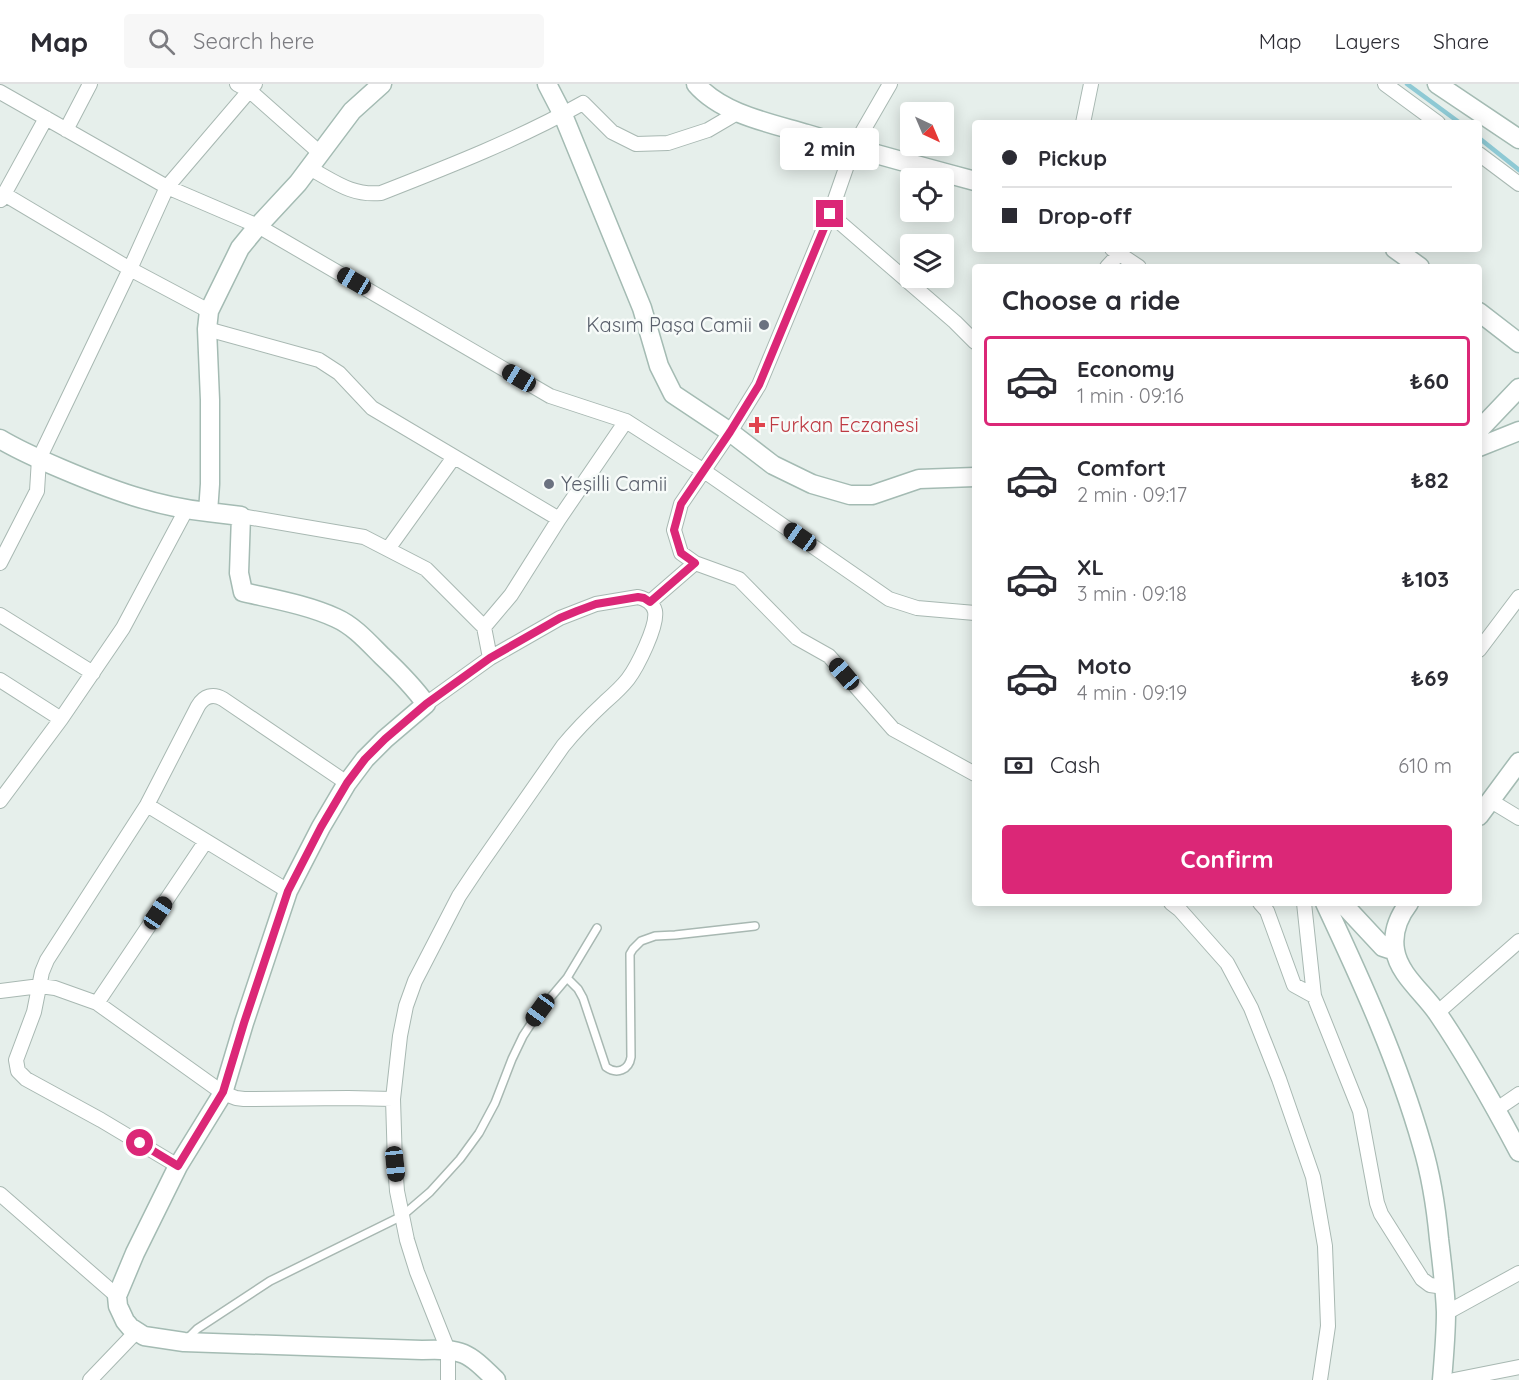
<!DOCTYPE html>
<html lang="en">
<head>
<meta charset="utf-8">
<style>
  :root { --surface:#fff; --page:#f7f7f7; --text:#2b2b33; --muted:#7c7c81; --line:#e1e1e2; --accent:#db2777 }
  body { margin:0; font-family:Quicksand,sans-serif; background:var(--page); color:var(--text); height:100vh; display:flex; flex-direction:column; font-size:22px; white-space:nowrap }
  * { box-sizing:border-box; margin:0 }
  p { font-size:20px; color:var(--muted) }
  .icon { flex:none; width:33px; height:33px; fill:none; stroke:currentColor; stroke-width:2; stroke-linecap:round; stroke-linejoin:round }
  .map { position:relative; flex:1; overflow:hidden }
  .panel { position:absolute; left:972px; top:180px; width:510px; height:642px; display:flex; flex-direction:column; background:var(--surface); border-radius:6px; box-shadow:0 3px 15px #0003 }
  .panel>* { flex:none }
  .top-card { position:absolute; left:972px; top:36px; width:510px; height:132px; border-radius:6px; box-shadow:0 3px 15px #0003; display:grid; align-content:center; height:132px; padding:0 30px; background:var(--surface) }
  .needle { width:39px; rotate:136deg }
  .controls { position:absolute; left:900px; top:18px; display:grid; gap:12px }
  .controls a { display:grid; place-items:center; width:54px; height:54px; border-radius:6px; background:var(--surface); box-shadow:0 3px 15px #0003; font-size:30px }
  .end { position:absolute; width:27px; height:27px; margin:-14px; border:8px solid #db2777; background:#fff; box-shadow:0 0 0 3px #fff }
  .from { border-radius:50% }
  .bubble { position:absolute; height:42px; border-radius:6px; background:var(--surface); box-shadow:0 3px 15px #0003; font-size:20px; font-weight:700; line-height:42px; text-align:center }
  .car { position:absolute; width:18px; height:36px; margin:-18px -9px; border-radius:8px; box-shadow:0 0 4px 2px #0007; background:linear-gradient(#222 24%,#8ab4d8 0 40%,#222 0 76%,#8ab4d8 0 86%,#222 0) }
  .top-card b { display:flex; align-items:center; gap:21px; height:57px; font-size:22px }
  .top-card b+b { border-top:2px solid var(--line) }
  .top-card i { width:15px; height:15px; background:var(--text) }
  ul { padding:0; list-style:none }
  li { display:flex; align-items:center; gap:18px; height:90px; margin:0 12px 9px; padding:0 18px; border:3px solid transparent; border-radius:6px }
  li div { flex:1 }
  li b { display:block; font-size:22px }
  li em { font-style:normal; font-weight:700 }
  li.current { border-color:var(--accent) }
  li>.icon { width:54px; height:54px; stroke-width:1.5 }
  h2 { padding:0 30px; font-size:27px; line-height:72px }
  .pay { display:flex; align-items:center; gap:15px; height:66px; padding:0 30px; font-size:22px }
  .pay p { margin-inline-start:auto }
  .primary-button { display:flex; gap:12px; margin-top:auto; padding:12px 30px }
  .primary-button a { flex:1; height:69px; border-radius:6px; background:var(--accent); color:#fff; font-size:24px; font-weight:700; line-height:69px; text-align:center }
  header { display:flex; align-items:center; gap:36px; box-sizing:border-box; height:84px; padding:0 30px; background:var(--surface); border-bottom:2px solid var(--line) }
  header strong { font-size:28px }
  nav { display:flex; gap:33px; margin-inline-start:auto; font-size:21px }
  .search { width:420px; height:54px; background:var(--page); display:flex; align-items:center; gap:15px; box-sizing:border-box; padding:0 21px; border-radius:6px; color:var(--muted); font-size:22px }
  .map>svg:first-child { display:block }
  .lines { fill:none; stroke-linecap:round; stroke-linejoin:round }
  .stream { stroke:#8ec9d4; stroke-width:4.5 }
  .lane-casing { stroke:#a8b8b2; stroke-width:10 }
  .street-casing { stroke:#a8b8b2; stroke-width:16 }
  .secondary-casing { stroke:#a4bbb3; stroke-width:21 }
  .lane { stroke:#fff; stroke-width:7 }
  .street { stroke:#fff; stroke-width:14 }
  .secondary { stroke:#fff; stroke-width:18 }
  .route { stroke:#db2777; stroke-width:8 }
  .worship-dot { fill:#6b7280; stroke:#f7fbf9; stroke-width:2 }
  .health-dot { fill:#e0444e; stroke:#f7fbf9; stroke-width:2 }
  .labels { text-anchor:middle; stroke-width:5; stroke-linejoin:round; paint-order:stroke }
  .worship-label { font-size:20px; fill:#5b616d; stroke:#f7fbf9; text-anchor:end }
  .health-label { font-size:20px; fill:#be3a42; stroke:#f7fbf9; text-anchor:start }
</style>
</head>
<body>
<header>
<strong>Map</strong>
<div class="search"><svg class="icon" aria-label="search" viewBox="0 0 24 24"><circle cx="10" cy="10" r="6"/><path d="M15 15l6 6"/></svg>Search here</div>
<nav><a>Map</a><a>Layers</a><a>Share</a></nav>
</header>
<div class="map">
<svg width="1519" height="1296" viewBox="0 0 1519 1296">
  <rect width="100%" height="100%" fill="#e6efeb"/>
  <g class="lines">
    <path class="stream" d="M 1407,0 L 1460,39
      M 1479,54 L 1519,86"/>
    <g class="lane-casing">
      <path id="lane" d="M 567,894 L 578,905 L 583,914 L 606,983 C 617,991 629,986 631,973 L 630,870 L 633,865 L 641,857 L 655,852 L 675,851 L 755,842
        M 187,1255 L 197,1245 L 270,1197 L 402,1132 L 430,1108 L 460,1075 L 479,1049 L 495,1019 L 512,975 L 523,952 L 540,926 L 567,894 L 597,844"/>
    </g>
    <g class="street-casing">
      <path id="street" d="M 237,0 L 250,7 L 320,69
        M 890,0 L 853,64 L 830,130 L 759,301 L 730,348 L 681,420 L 674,446 L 681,469 L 695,479 L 739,495 L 797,554 L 829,572 L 893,645 L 975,690
        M 1385,0 L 1438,39
        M 0,8 L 167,103 L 258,142 L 550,312 L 626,337 L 704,387 L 889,515 L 917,524 L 975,529
        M 1083,39 L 1091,0
        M 66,46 L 90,0
        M 1479,70 L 1519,100
        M 309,84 C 334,97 351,112 381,109 C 450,82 519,55 583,19 L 612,48 L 636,60 L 668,59 L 708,46 L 737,29
        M 4,110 L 130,185 L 209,227
        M 1,116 L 46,34
        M 830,130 L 955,238 L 975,258
        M 1112,165 L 1139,183
        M 1107,183 L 1119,170
        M 207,245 L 319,276 L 339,289 L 372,324 L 559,435
        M 241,432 L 364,453 L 426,485 L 484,543
        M 388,465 L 454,373
        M 0,479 L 37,407 L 39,375 L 130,185 L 167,103 L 255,0
        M 650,518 L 695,479
        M 0,531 L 93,589
        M 1479,566 L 1519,513
        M 490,574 L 484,543 L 511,511 L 559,435 L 626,337
        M 0,596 L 61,635
        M 426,620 L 490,574 L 560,534 L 596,520 L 638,513 C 646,515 653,519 655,527 C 658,542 637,583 628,595 C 621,604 613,611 605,618 C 590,632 576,646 563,662 L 477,785 L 459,812 L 415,897 L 406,922 L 400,952 L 393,1015 L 395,1080 L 397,1107 L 407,1156 L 417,1188 L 448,1266 L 448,1296
        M 0,717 L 61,635 L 123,544 L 186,426
        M 1491,717 L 1519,734
        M 147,721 L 288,807
        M 1171,819 L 1180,826 L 1227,879 L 1251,924 L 1279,995 L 1313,1093 L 1325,1162 L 1328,1242 L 1320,1296
        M 1260,819 L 1267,827 L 1294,901 L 1314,912
        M 1304,819 L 1314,912 L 1360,1027 L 1377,1119 L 1381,1130 L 1422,1195 L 1430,1201 L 1444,1203
        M 0,907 L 40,902 L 55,904 L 97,919 L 223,1009 L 236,1014 L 244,1015 L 348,1014 L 393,1015
        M 97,919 L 206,757
        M 1437,929 L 1519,857
        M 1497,1025 L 1519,1010
        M 178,1082 L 101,1036 L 26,995 L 18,987 L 16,976 L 34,928 L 42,888 L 47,876 L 147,721 L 198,622 C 204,612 213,609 223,615 L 347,699
        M 0,1110 L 117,1212
        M 1446,1229 L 1519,1189
        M 90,1296 L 136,1248
        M 1454,1296 L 1519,1283"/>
    </g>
    <g class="secondary-casing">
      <path id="secondary" d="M 382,0 L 352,27 L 298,99 L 258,142 L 240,164 L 209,227 L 207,245 L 210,316 L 210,400 L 208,428 L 241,432 L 239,489 L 243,508 C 273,515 308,521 336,534 C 354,542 368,558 382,572 C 398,587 413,602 426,620 L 385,655 L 365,675 L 347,699 L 321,743 L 288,807 L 244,939 L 223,1009 L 178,1082 L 135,1169 L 117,1212 L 118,1222 L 125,1237 L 130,1243 L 144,1252 L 184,1258 L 422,1266 C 464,1265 466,1267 496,1296
        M 547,0 L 563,31 L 642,224 L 659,282 L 673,310 L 730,348 L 773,381 L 812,400 L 850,411 L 872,411 L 919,395 L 975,393
        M 696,0 C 722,30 770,39 807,50 C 863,67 919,82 975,97
        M 1437,0 L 1519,55
        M 1395,165 L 1420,183
        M 1479,228 L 1519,259
        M 1479,346 L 1519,304
        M 0,355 C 20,367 41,376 62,385 C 109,405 157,423 208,428
        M 1479,363 L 1519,347
        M 1479,732 L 1519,678
        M 1325,819 C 1362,898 1398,977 1422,1061 C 1431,1091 1436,1123 1439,1155 C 1442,1179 1445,1203 1446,1228 C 1446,1250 1444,1273 1442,1296
        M 1342,819 L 1383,863 L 1389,865 L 1395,865
        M 1409,819 C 1399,832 1392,848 1395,866 C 1399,891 1424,909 1438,930 C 1468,974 1494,1021 1519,1068"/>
    </g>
    <use href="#lane" class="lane"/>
    <use href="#street" class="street"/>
    <use href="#secondary" class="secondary"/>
  </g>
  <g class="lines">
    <path class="route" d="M 140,1059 L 178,1082 L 223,1008 L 244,939 L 288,807 L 321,743 L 347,699 L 365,675 L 385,655 L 426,620 L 490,574 L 560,534 L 577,527 L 596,520 L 638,513 L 644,514 L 650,518 L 695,479 L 681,469 L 674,446 L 681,420 L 730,348 L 759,301 L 830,130"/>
  </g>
  <g class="worship-dot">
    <circle cx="764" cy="241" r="6"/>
    <circle cx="549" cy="400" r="6"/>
  </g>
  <path class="health-dot" d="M754 332h6v6h6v6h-6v6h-6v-6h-6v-6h6z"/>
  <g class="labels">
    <g class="worship-label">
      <text x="752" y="248">Kasım Paşa Camii</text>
      <text x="561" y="407" text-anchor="start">Yeşilli Camii</text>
    </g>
    <g class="health-label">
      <text x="769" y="348">Furkan Eczanesi</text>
    </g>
  </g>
</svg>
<div class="controls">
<a><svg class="needle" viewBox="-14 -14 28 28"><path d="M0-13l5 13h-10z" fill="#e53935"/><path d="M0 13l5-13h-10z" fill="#7c7c81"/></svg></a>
<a><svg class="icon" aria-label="locate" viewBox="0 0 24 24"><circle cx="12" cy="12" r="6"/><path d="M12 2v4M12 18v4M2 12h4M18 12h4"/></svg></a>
<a><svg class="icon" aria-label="layers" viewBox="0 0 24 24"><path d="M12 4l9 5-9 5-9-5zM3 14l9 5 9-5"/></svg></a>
</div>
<i class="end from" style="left:140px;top:1059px"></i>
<i class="end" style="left:830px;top:130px"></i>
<div class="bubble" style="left:780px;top:44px;width:99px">2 min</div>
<i class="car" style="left:354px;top:197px;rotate:300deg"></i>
<i class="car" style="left:519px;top:294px;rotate:301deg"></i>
<i class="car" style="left:800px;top:453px;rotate:305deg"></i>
<i class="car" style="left:844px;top:590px;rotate:319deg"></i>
<i class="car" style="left:158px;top:829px;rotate:34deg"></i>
<i class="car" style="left:540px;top:926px;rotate:216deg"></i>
<i class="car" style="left:395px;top:1080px;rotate:174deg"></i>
<div class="top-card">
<b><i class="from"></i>Pickup</b>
<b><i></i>Drop-off</b>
</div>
<section class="panel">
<h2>Choose a ride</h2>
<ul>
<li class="current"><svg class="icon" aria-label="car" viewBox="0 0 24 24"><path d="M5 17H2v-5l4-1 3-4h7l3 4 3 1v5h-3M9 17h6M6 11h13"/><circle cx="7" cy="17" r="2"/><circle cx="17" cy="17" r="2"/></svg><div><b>Economy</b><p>1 min · 09:16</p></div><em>₺60</em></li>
<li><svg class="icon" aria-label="car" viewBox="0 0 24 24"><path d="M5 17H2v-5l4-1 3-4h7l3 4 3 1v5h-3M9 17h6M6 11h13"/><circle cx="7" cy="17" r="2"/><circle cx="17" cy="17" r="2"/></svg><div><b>Comfort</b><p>2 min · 09:17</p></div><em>₺82</em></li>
<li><svg class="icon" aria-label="car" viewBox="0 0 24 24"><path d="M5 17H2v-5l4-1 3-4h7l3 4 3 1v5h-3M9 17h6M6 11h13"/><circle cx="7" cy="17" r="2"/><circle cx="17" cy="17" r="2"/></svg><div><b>XL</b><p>3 min · 09:18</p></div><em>₺103</em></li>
<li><svg class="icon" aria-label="car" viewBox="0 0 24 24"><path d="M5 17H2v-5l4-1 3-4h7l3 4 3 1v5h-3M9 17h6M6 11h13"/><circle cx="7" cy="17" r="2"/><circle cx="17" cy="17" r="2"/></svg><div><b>Moto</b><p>4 min · 09:19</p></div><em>₺69</em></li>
</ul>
<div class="pay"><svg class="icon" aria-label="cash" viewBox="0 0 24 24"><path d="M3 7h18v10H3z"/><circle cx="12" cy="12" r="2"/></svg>Cash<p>610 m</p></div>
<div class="primary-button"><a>Confirm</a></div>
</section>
</div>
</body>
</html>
